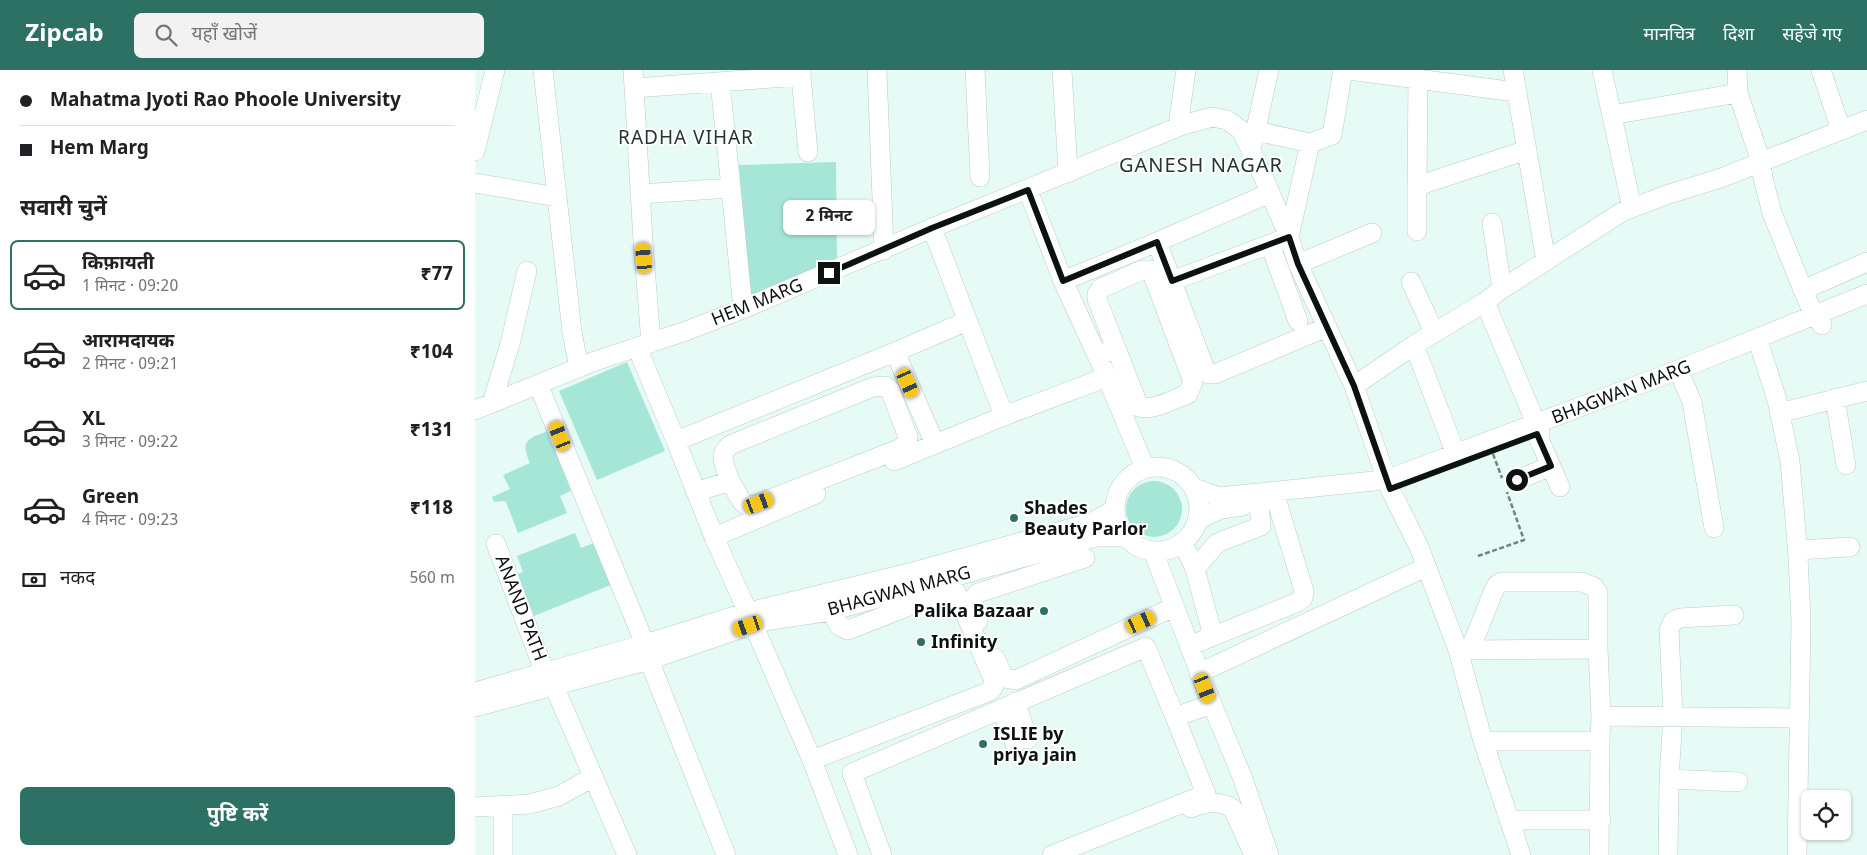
<!DOCTYPE html>
<html lang="hi">
<head>
<meta charset="utf-8">
<style>
  :root { --surface:#fff; --page:#f2f2f2; --text:#202124; --muted:#757577; --line:#e0e0e0; --accent:#2d7165 }
  body { margin:0; font-family:Georgia,"Noto Sans Devanagari",serif; background:var(--page); color:var(--text); height:100vh; display:flex; flex-direction:column; font-size:19px; white-space:nowrap }
  * { box-sizing:border-box; margin:0 }
  p { font-size:16px; color:var(--muted) }
  .icon { flex:none; width:28px; height:28px; fill:none; stroke:currentColor; stroke-width:2; stroke-linecap:round; stroke-linejoin:round }
  .map { position:relative; flex:1; overflow:hidden }
  .drawer { display:flex; flex-direction:column; background:var(--surface); width:475px }
  .drawer>* { flex:none }
  .hud { display:grid; align-content:center; height:110px; padding:0 20px; background:var(--surface) }
  .controls { position:absolute; left:1326px; top:720px; display:grid; gap:10px }
  .controls a { display:grid; place-items:center; width:50px; height:50px; border-radius:8px; background:var(--surface); box-shadow:0 1px 4px #0004; font-size:25px }
  .end { position:absolute; width:22px; height:22px; margin:-11px; border:6px solid #0b1210; background:#fff; box-shadow:0 0 0 2px #fff }
  .from { border-radius:50% }
  .bubble { position:absolute; height:35px; border-radius:8px; background:var(--surface); box-shadow:0 1px 4px #0004; font-size:16px; font-weight:700; line-height:35px; text-align:center }
  .car { position:absolute; width:15px; height:30px; margin:-15px -8px; border-radius:6px; box-shadow:0 0 4px 1px #0007; background:linear-gradient(#f5c518 24%,#345 0 40%,#f5c518 0 76%,#345 0 86%,#f5c518 0) }
  .hud b { display:flex; align-items:center; gap:18px; height:48px; font-size:19px }
  .hud b+b { border-top:1px solid var(--line) }
  .hud i { width:12px; height:12px; background:var(--text) }
  ul { padding:0; list-style:none }
  li { display:flex; align-items:center; gap:15px; height:70px; margin:0 10px 8px; padding:0 10px; border:2px solid transparent; border-radius:8px }
  li div { flex:1 }
  li b { display:block; font-size:19px }
  li em { font-style:normal; font-weight:700 }
  li.on { border-color:var(--accent) }
  li>.icon { width:45px; height:45px; stroke-width:1.5 }
  h2 { padding:0 20px; font-size:22px; line-height:60px }
  .pay { display:flex; align-items:center; gap:12px; height:55px; padding:0 20px; font-size:19px }
  .pay p { margin-inline-start:auto }
  .primary-button { display:flex; gap:10px; margin-top:auto; padding:10px 20px }
  .primary-button a { flex:1; height:58px; border-radius:8px; background:var(--accent); color:#fff; font-size:20px; font-weight:700; line-height:58px; text-align:center }
  header { display:flex; align-items:center; gap:30px; box-sizing:border-box; height:70px; padding:0 25px; background:var(--accent); color:#fff }
  header strong { font-size:24px }
  nav { display:flex; gap:28px; margin-inline-start:auto; font-size:18px }
  .search { width:350px; height:45px; background:var(--page); display:flex; align-items:center; gap:12px; box-sizing:border-box; padding:0 18px; border-radius:8px; color:var(--muted); font-size:19px }
  main { display:flex; flex:1; min-height:0 }
  .map>svg:first-child { display:block }
  .green { fill:#a5e6d7 }
  .lines { fill:none; stroke-linecap:round; stroke-linejoin:round }
  .minor-casing { stroke:#b8cdc8; stroke-width:20 }
  .path { stroke:#768480; stroke-width:2.5; stroke-dasharray:5 2.5; stroke-linecap:butt }
  .minor { stroke:#fff; stroke-width:19 }
  .route { stroke:#0b1210; stroke-width:6 }
  .poi-dot { fill:#2d7165; stroke:#fff; stroke-width:2 }
  .labels { text-anchor:middle; stroke-width:4; stroke-linejoin:round; paint-order:stroke }
  .street-label { font-size:18px; fill:#0b1210; stroke:#fff }
  .poi-label { font-size:18px; font-weight:bold; fill:#0b1210; stroke:#fff; text-anchor:start }
  .neighbourhood-label { font-size:19px; letter-spacing:1px; fill:#253632; stroke:#fff }
  .quarter-label { font-size:20px; letter-spacing:1px; fill:#253632; stroke:#fff }
</style>
</head>
<body>
<header>
<strong>Zipcab</strong>
<div class="search"><svg class="icon" aria-label="search" viewBox="0 0 24 24"><circle cx="10" cy="10" r="6"/><path d="M15 15l6 6"/></svg>यहाँ खोजें</div>
<nav><a>मानचित्र</a><a>दिशा</a><a>सहेजे गए</a></nav>
</header>
<main>
<section class="drawer">
<div class="hud">
<b><i class="from"></i>Mahatma Jyoti Rao Phoole University</b>
<b><i></i>Hem Marg</b>
</div>
<h2>सवारी चुनें</h2>
<ul>
<li class="on"><svg class="icon" aria-label="car" viewBox="0 0 24 24"><path d="M5 17H2v-5l4-1 3-4h7l3 4 3 1v5h-3M9 17h6M6 11h13"/><circle cx="7" cy="17" r="2"/><circle cx="17" cy="17" r="2"/></svg><div><b>किफ़ायती</b><p>1 मिनट · 09:20</p></div><em>₹77</em></li>
<li><svg class="icon" aria-label="car" viewBox="0 0 24 24"><path d="M5 17H2v-5l4-1 3-4h7l3 4 3 1v5h-3M9 17h6M6 11h13"/><circle cx="7" cy="17" r="2"/><circle cx="17" cy="17" r="2"/></svg><div><b>आरामदायक</b><p>2 मिनट · 09:21</p></div><em>₹104</em></li>
<li><svg class="icon" aria-label="car" viewBox="0 0 24 24"><path d="M5 17H2v-5l4-1 3-4h7l3 4 3 1v5h-3M9 17h6M6 11h13"/><circle cx="7" cy="17" r="2"/><circle cx="17" cy="17" r="2"/></svg><div><b>XL</b><p>3 मिनट · 09:22</p></div><em>₹131</em></li>
<li><svg class="icon" aria-label="car" viewBox="0 0 24 24"><path d="M5 17H2v-5l4-1 3-4h7l3 4 3 1v5h-3M9 17h6M6 11h13"/><circle cx="7" cy="17" r="2"/><circle cx="17" cy="17" r="2"/></svg><div><b>Green</b><p>4 मिनट · 09:23</p></div><em>₹118</em></li>
</ul>
<div class="pay"><svg class="icon" aria-label="cash" viewBox="0 0 24 24"><path d="M3 7h18v10H3z"/><circle cx="12" cy="12" r="2"/></svg>नकद<p>560 m</p></div>
<div class="primary-button"><a>पुष्टि करें</a></div>
</section>
<div class="map">
<svg width="1392" height="785" viewBox="0 0 1392 785">
  <rect width="100%" height="100%" fill="#e6fbf6"/>
  <path class="green" d="M 361,92 L 362,189 L 273,229 L 264,95 Z
    M 152,292 L 190,381 L 122,410 L 84,321 Z
    M 73,361 L 96,421 L 85,426 L 92,443 L 43,463 L 31,432 L 28,431 L 19,432 L 17,427 L 35,419 L 28,405 L 55,393 C 45,370 52,369 73,361 Z
    M651 439a28 28 0 1 1 56 0a28 28 0 1 1-56 0Z
    M 100,463 L 106,478 L 121,472 L 138,514 L 54,548 L 38,506 L 48,502 L 42,486 Z"/>
  <g class="lines">
    <g class="minor-casing">
      <path id="minor" d="M 68,0 L 97,262 L 104,298
        M 158,0 L 168,171 L 176,273
        M 402,0 L 409,180
        M 500,0 L 505,107
        M 587,0 L 593,103
        M 874,0 L 1041,22
        M 1038,0 L 1071,191
        M 1127,0 L 1157,138
        M 1262,0 L 1263,23 L 1286,92 L 1288,108 L 1297,143 L 1328,220 L 1339,245 L 1347,255
        M 1346,0 L 1366,60
        M 326,6 L 333,82
        M 943,8 L 942,116 L 1052,80
        M 159,18 L 326,6 L 326,0
        M 1137,45 L 1263,23
        M 703,57 L 711,0
        M 778,72 L 794,0
        M 835,73 L 857,65 L 868,0
        M 0,81 L 20,0
        M 0,113 L 82,127
        M 256,118 L 268,239
        M 553,120 L 588,211 L 632,307 L 670,398
        M 165,124 L 256,118 L 245,12
        M 1017,153 L 1027,219
        M 457,158 L 529,346 L 632,307
        M 942,161 L 942,116
        M 682,172 L 730,299 L 734,304 L 740,304 L 852,257
        M 795,174 L 823,251
        M 823,194 L 897,163
        M 588,211 L 682,172 L 795,123
        M 697,211 L 814,167 L 835,73 L 781,61
        M 936,212 L 959,262
        M 1328,220 L 1392,192
        M 1010,232 L 1065,363
        M 939,275 L 981,384
        M 162,277 L 201,371 L 420,282 L 492,251
        M 1286,280 L 1302,330 L 1315,391 L 1323,486 L 1326,552 L 1322,785
        M 420,282 L 460,374
        M 623,286 L 641,278 L 622,229 L 622,224 L 625,219 L 667,200 L 676,200 L 718,312 L 713,324 C 699,329 679,341 664,337 L 641,278
        M 1208,311 L 1217,332 L 1239,458
        M 63,314 L 170,574 L 174,590 L 251,785
        M 879,316 L 939,275 L 1010,232 L 1027,219 L 1147,142 L 1191,125 L 1246,108 L 1392,50
        M 1360,328 L 1371,395
        M 17,333 L 35,274 L 52,201
        M 0,340 L 120,291 L 211,261 L 268,239 L 457,158 L 708,55 L 737,47 L 752,50 L 766,60 L 784,97 L 814,167 L 823,194 L 879,316 L 915,419 L 944,477 L 983,580 L 1008,671 L 1046,785
        M 1304,343 L 1392,321
        M 1062,364 L 1085,417
        M 201,371 L 239,467 L 271,538
        M 419,391 L 529,346
        M640 439a42 42 0 1 1 84 0a42 42 0 1 1-84 0Z
        M 1042,410 L 1076,396
        M 719,418 L 744,427 L 899,411 L 919,407 L 1203,300 L 1392,224
        M 221,422 L 255,411 C 251,398 242,385 255,375 L 398,317 L 410,316 L 415,320 L 433,367 L 432,373 L 424,379 L 280,435 L 271,435 L 267,432 L 255,411
        M 723,450 L 746,439 L 768,436
        M 239,467 L 341,424
        M 708,473 L 720,499 L 738,566
        M 21,474 L 70,603 L 79,616 L 152,785
        M 1322,480 L 1375,477
        M 678,481 L 737,634 L 768,709 L 794,785
        M 720,499 L 742,473 L 786,456 L 784,434
        M 282,540 L 438,502 L 615,453 L 639,440
        M 503,551 L 498,539 L 497,530 L 503,523 L 610,488
        M 283,552 L 356,541 L 621,467 L 650,467
        M 279,556 L 337,690 L 373,785
        M 714,576 L 823,532 L 828,528 L 829,521 L 802,432
        M 983,580 L 995,580 L 1123,579 L 1123,523 L 1119,517 L 1107,512 L 1026,512 L 1022,515 L 1019,520 L 995,580
        M 520,588 L 529,608 L 541,610 L 699,537
        M 724,603 L 951,497
        M 0,622 L 170,574 L 266,544
        M 540,632 L 553,669
        M 0,637 L 174,590 L 273,556
        M 527,638 L 540,674
        M 1126,646 L 1324,648
        M 1008,671 L 1125,671 L 1126,646 L 1123,579
        M 337,690 L 513,622 L 518,618 L 520,613 L 480,520 L 473,521 L 373,560 L 364,556 L 356,541
        M 1194,709 L 1263,712
        M 0,737 L 55,734 L 84,726 L 118,707
        M 28,737 L 28,785
        M 716,738 C 731,732 745,730 758,739 L 779,785
        M 1034,750 L 1126,750
        M 407,785 L 377,703 L 671,577 L 700,647 L 737,634
        M 577,785 L 731,724 L 700,647
        M 1124,785 L 1125,671
        M 1193,785 L 1194,709 L 1198,646 L 1194,560 L 1198,551 L 1205,548 L 1259,545"/>
    </g>
    <path class="path" d="M 1018,384 L 1027,408
      M 1003,486 L 1049,470 L 1032,422"/>
    <use href="#minor" class="minor"/>
  </g>
  <g class="lines">
    <path class="route" d="M 354,203 L 457,158 L 553,120 L 588,211 L 682,172 L 697,211 L 814,167 L 823,194 L 879,316 L 915,419 L 1062,364 L 1076,396 L 1042,410"/>
  </g>
  <g class="poi-dot">
    <circle cx="539" cy="448" r="5"/>
    <circle cx="569" cy="541" r="5"/>
    <circle cx="446" cy="572" r="5"/>
    <circle cx="508" cy="674" r="5"/>
  </g>
  <g class="labels">
    <g class="street-label">
      <text transform="translate(282 232) rotate(-22)" y="6">HEM MARG</text>
      <text transform="translate(1146 322) rotate(-21)" y="6">BHAGWAN MARG</text>
      <text transform="translate(424 521) rotate(-15)" y="6">BHAGWAN MARG</text>
      <text transform="translate(46 538) rotate(69)" y="6">ANAND PATH</text>
    </g>
    <g class="poi-label">
      <text x="549" y="444">Shades<tspan x="549" dy="21">Beauty Parlor</tspan></text>
      <text x="559" y="547" text-anchor="end">Palika Bazaar</text>
      <text x="456" y="578">Infinity</text>
      <text x="518" y="670">ISLIE by<tspan x="518" dy="21">priya jain</tspan></text>
    </g>
    <g class="neighbourhood-label">
      <text x="211" y="74">RADHA VIHAR</text>
    </g>
    <g class="quarter-label">
      <text x="726" y="102">GANESH NAGAR</text>
    </g>
  </g>
</svg>
<div class="controls">
<a><svg class="icon" aria-label="locate" viewBox="0 0 24 24"><circle cx="12" cy="12" r="6"/><path d="M12 2v4M12 18v4M2 12h4M18 12h4"/></svg></a>
</div>
<i class="end from" style="left:1042px;top:410px"></i>
<i class="end" style="left:354px;top:203px"></i>
<div class="bubble" style="left:308px;top:130px;width:92px">2 मिनट</div>
<i class="car" style="left:169px;top:188px;rotate:355deg"></i>
<i class="car" style="left:433px;top:313px;rotate:156deg"></i>
<i class="car" style="left:85px;top:366px;rotate:338deg"></i>
<i class="car" style="left:284px;top:433px;rotate:69deg"></i>
<i class="car" style="left:666px;top:552px;rotate:65deg"></i>
<i class="car" style="left:273px;top:556px;rotate:251deg"></i>
<i class="car" style="left:730px;top:618px;rotate:159deg"></i>
</div>
</main>
</body>
</html>
